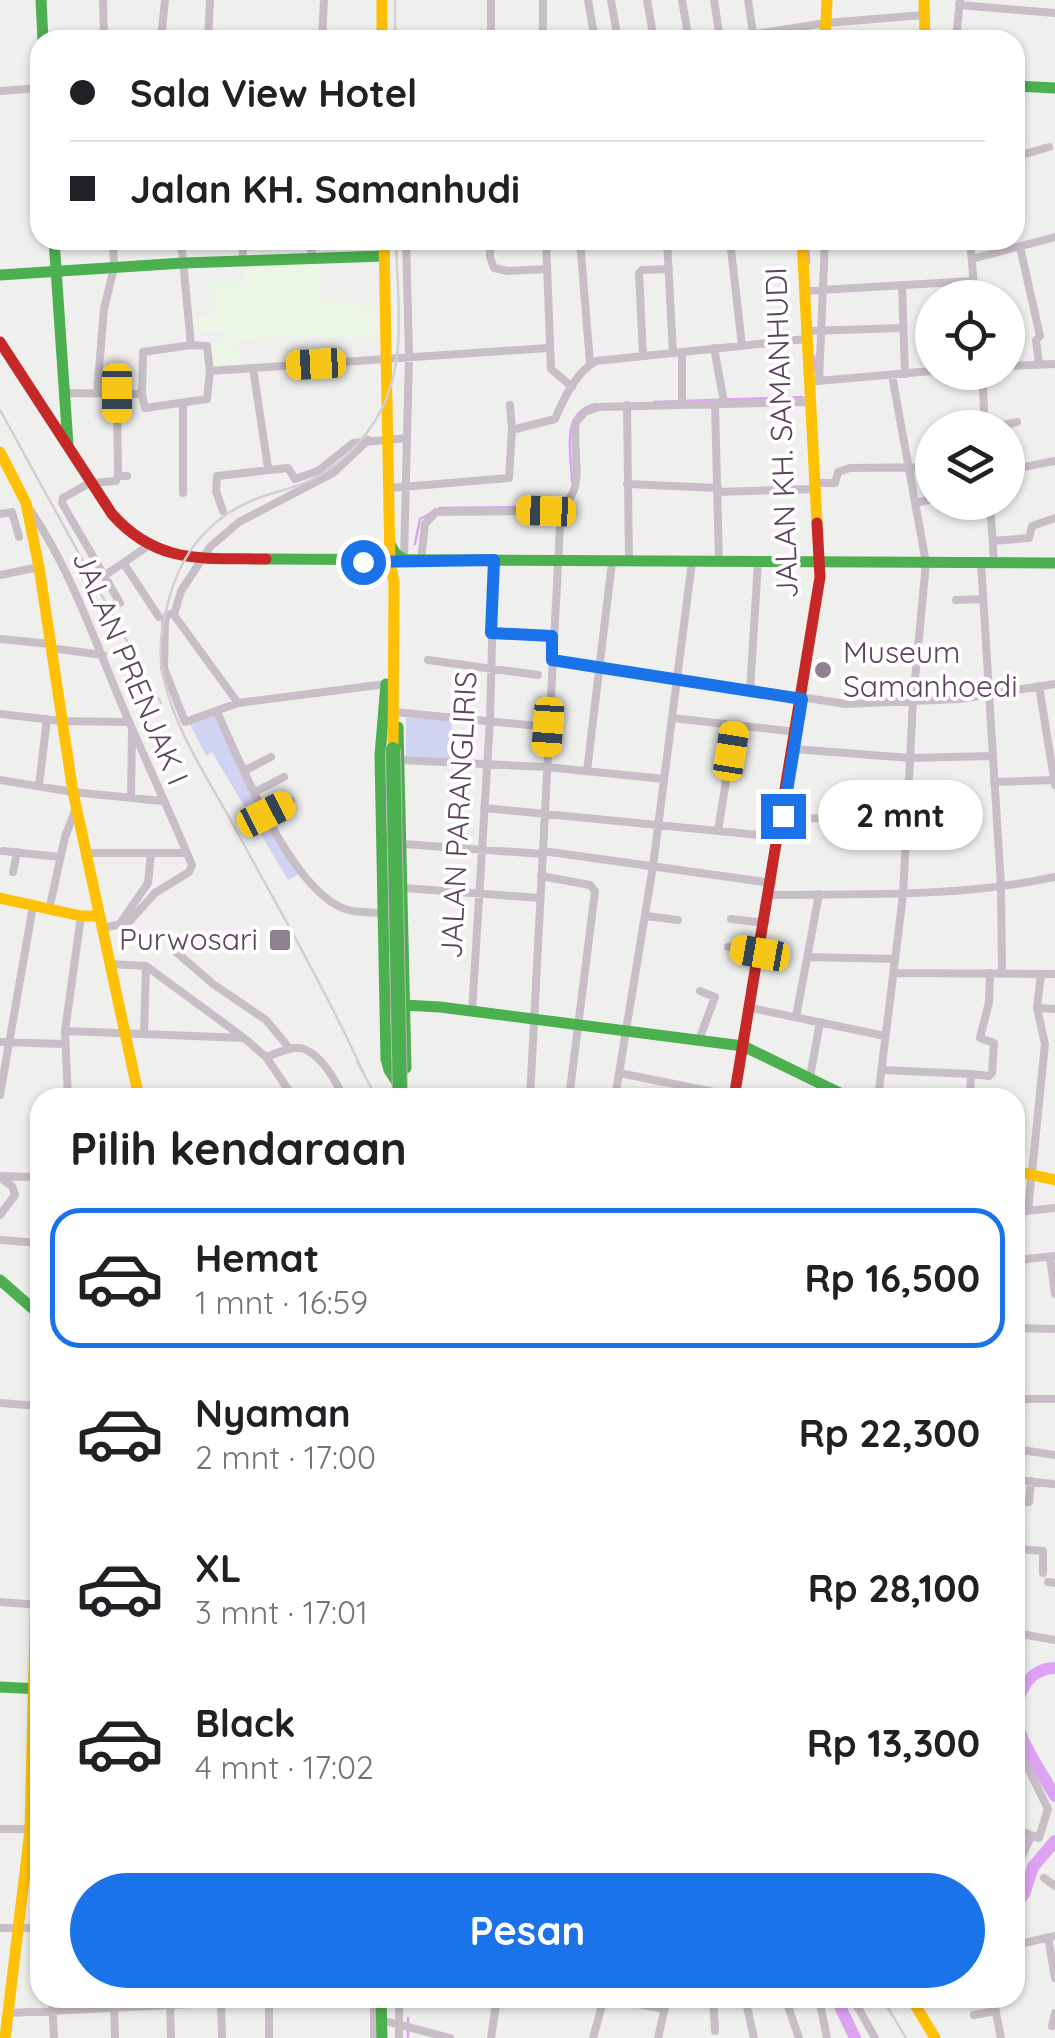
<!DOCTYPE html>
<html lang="id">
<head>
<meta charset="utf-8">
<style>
  :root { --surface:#fff; --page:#f6f6f6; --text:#202124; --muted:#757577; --line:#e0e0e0; --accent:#1a73e8 }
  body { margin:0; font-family:Quicksand,sans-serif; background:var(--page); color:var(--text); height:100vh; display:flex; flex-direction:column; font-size:38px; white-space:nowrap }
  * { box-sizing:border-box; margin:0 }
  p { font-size:32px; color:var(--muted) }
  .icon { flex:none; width:55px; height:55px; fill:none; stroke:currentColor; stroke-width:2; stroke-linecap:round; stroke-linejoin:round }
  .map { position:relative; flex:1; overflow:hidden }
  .side { position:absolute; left:30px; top:1088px; width:995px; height:920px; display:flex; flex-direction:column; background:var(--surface); border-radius:30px; box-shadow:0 2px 8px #0004 }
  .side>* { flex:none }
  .top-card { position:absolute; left:30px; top:30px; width:995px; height:220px; border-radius:30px; box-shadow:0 2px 8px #0004; display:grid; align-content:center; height:220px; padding:0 40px; background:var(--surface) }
  .fabs { position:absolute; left:915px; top:280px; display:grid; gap:20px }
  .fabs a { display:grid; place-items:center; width:110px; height:110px; border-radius:50%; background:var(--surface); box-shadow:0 2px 8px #0004; font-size:50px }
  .end { position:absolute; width:45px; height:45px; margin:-22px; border:12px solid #1a73e8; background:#fff; box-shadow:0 0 0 5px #fff }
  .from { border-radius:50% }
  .bubble { position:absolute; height:70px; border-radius:35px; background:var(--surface); box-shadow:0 2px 8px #0004; font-size:32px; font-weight:800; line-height:70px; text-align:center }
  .car { position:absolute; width:30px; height:60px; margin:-30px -15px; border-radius:12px; box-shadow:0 0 8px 2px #0007; background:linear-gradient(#f5c518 24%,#345 0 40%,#f5c518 0 76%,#345 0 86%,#f5c518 0) }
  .top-card b { display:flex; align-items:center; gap:35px; height:95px; font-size:38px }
  .top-card b+b { border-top:2px solid var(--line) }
  .top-card i { width:25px; height:25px; background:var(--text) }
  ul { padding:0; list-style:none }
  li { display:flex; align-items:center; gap:30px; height:140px; margin:0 20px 15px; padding:0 20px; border:5px solid transparent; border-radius:30px }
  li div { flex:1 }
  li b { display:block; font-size:38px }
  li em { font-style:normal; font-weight:800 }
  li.active { border-color:var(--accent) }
  li>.icon { width:90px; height:90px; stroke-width:1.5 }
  h2 { padding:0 40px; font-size:45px; line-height:120px }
  .primary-button { display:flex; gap:20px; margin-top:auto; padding:20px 40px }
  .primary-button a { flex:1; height:115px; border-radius:60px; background:var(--accent); color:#fff; font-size:40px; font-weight:800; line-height:115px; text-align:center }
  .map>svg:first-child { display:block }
  .medical { fill:#ebf7e4 }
  .green { fill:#d0d3f1 }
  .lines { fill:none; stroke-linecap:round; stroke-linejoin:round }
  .stream { stroke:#dea2f2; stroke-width:2.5 }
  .river { stroke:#dea2f2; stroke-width:12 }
  .street { stroke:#c8bec7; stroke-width:8 }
  .fast { stroke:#4caf50; stroke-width:11 }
  .slow { stroke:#ffc107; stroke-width:11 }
  .jam { stroke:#c62828; stroke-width:11 }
  .rail { stroke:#d3ced2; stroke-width:2.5 }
  .fast-bridge-casing { stroke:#bfb2be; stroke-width:16; stroke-linecap:butt }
  .fast-bridge { stroke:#4caf50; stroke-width:14 }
  .route { stroke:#1a73e8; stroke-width:12 }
  .poi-dot { fill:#908090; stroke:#fff; stroke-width:4 }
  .labels { text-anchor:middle; stroke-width:8; stroke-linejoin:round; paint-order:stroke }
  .street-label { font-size:30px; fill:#5d445d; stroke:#fff }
  .poi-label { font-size:30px; fill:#5d445d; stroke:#fff; text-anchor:start }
</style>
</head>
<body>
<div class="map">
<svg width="1055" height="2038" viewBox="0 0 1055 2038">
  <rect width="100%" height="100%" fill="#eff0ee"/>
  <path class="medical" d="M 319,264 L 321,299 L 375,308 L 376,337 L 285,336 L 237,341 L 235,347 L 238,348 L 242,367 L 213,369 L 211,343 L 226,341 L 226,332 L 193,331 L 191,318 L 211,315 L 210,282 L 244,282 L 245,267 Z"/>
  <path class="green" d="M 216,715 L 241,773 L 299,874 L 288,880 L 212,752 L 206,756 L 190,724 Z
    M 406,718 L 452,719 L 450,760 L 406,757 Z"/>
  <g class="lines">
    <path class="stream" d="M 808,240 L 809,263
      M 814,356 L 816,373
      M 654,402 L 803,397
      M 572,481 C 571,452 560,412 596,404
      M 415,544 L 420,519 L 440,508 L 544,507
      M 408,2038 L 408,2018"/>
    <path class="river" d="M 1055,1668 C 1024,1668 1009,1706 1020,1733 C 1029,1755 1043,1775 1055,1796
      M 1015,1905 L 1024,1894 L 1033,1867 L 1055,1841
      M 836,1998 L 855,2038"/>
    <path class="street" d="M 103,0 L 104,40
      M 491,0 L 491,40
      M 543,0 L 543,40
      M 588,0 L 595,40
      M 611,0 L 618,40
      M 647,0 L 654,40
      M 682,0 L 689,40
      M 714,0 L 720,39
      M 748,0 L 753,34
      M 959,5 L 1055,13
      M 161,40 L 165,0
      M 208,40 L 210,0
      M 322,40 L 324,0
      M 717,40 L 826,23 L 924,15
      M 956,40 L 960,0
      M 0,91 L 40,88
      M 1015,157 L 1049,147
      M 181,240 L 191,345
      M 309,240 L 313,258
      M 490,240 L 490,257 L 494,268 L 508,271 L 547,269
      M 546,240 L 551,369 L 572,387
      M 580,240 L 590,363
      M 667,240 L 673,353
      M 730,240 L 742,346
      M 970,240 L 975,298
      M 825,241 L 842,240
      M 1020,247 L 1040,336 L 1036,340 L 1039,364
      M 972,259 L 1055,237
      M 242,261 L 244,240
      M 902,285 L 905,374
      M 804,291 L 973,281
      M 806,331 L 903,328
      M 191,345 L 207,346 L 210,371 L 207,399 L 145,408 L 142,394 L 143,352 Z
      M 714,348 L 724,402
      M 643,355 L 639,273 L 642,270 L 669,269
      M 1008,366 L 1055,364
      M 253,368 L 268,468
      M 210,371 L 548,348
      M 982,372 L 985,428
      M 817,381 L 932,371
      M 819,381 L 825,240
      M 64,393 L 142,394
      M 97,393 L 104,309 L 114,268 L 113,240
      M 117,393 L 118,476 L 127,476
      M 682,403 L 682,352
      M 715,403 L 719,562
      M 183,404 L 183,493
      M 510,405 L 512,430
      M 627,405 L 629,562
      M 990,428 L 1017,422
      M 1008,470 L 1055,461
      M 91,482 L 63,498 L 62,503 L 120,603
      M 92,483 L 116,481 L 118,476
      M 813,483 L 835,483 L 838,472 L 850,468 L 932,467
      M 627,484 L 718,488
      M 390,488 L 509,478 L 512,430 L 555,419 C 564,398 576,372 596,361 L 806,339
      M 718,492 L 814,489
      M 990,502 L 994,562
      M 916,503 L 932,499
      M 31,511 C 75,577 99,654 131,726 C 151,772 173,819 192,865 L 189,872 L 155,893 L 128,923 L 102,928
      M 223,511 L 216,491 L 217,476 L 288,468 L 295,479 L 318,471 L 353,443 L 407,438
      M 0,514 L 12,512 L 19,537
      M 993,541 L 1029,538 L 1032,526 L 1055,518
      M 404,560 L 409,355 L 406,240
      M 421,561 L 425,524 L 436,512 L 546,511 C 592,504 571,455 576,422 L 585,412 L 599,407 L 809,402
      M 981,562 L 1001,887 L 1002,973
      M 124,564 L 159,617
      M 0,575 L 39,567
      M 104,576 L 148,546
      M 956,600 L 983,599
      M 174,613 L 167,615 L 165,622 L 164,668 L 185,722 L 238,703 L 386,684
      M 491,633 L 553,636
      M 1,639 L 50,644
      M 50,648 L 103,655
      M 552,659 L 846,704 L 959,699 L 1055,684
      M 428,660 L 538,675
      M 1039,686 L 1055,785
      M 750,691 L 758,562
      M 238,703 L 174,615 L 181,591 L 210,547 L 239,522 L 333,473 L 368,440
      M 217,712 C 240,762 291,890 345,909 C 356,913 371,912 383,913
      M 394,712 L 548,727
      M 0,714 L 61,721 L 129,722
      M 672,718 L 797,732
      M 794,749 L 910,758 L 992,756
      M 400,760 L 546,767 L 664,779
      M 244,771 L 271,757
      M 587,771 L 612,562
      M 0,780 L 73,792 L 162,801
      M 994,782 L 1055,780
      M 39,785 L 47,719
      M 255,792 L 284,777
      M 131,798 L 132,732
      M 484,808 L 780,837
      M 266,814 L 291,801
      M 783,816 L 908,825
      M 718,831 L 735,725
      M 403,844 L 542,854
      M 3,851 L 60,857
      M 543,851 L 772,883
      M 85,853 L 186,853
      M 13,872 L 17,852
      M 541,876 L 590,885 L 595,891 L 569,1098
      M 404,888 L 540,898
      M 770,895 C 865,894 961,897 1055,877
      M 49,910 L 65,837 L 76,808
      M 646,916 L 678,920
      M 731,919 L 765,923
      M 121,922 L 148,883 L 151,854
      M 728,947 L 760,953
      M 176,952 L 213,984 L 266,1020 L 290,1049
      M 808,957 L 895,959
      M 110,964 L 146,966 L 240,1035
      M 894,973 L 1055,974
      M 751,1008 L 885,1036
      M 1037,1008 L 1055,1009
      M 472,1012 L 490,720 L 494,561
      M 796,1017 L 819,894
      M 65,1031 L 244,1038 L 266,1057 L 294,1098
      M 144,1033 L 146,966
      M 699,1040 L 715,997 L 700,991
      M 0,1042 L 65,1044
      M 266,1057 C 276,1054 288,1047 299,1048 C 318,1050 337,1081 343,1098
      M 882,1070 L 971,1074 L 970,1098
      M 619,1073 L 734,1096
      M 971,1074 L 989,1076 L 992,1073 L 994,1043 L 980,1038 L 989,1002 L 990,973
      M 810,1077 L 820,1022
      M 0,1095 L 33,906
      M 68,1098 L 65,1031 L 81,916
      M 530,1098 L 561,507
      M 615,1098 L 653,866 L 692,562
      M 878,1098 L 903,895 L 913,700 L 926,563 L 892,375
      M 0,1176 L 40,1177
      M 0,1178 L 12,1186 L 15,1195 L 0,1215
      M 1028,1211 L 1045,1044 L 1037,1008 L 1041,974
      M 1015,1212 L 1055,1208
      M 0,1240 L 40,1243
      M 1050,1257 L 1055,1294
      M 1016,1260 L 1055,1256
      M 1015,1268 L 1022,1212
      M 1015,1328 L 1055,1329
      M 1015,1399 L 1055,1399
      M 0,1403 L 40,1406
      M 1015,1449 L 1055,1455
      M 1016,1480 L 1053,1484
      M 1015,1522 L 1016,1503 L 1029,1502 L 1031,1481
      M 1015,1527 L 1019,1561 L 1015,1565
      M 1018,1549 L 1043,1551 L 1043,1573
      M 1048,1582 L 1055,1583
      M 0,1602 L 40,1605
      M 1015,1633 L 1055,1640
      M 1015,1742 L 1048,1809 L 1039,1838 L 1015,1829
      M 0,1829 L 40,1829
      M 1015,1870 L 1031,1837
      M 1044,1878 L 1055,1886
      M 0,1928 L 40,1928
      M 1048,1937 L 1055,1978
      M 1015,1945 L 1055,1936
      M 52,1998 L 54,2038
      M 114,1998 L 115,2038
      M 170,1998 L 171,2038
      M 608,1998 L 664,2009
      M 713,1998 L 715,2031
      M 745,1998 L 754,2038
      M 776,1998 L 787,2003 L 799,2038
      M 819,1998 L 827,2038
      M 993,1998 L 1001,2038
      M 269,1999 L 269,2038
      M 221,2001 L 222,2038
      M 787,2003 L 805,1998
      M 856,2004 L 875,2038
      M 9,2013 L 312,1998
      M 974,2015 L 996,2011
      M 389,2022 L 450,2038
      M 1052,2026 L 1055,2013
      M 374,2038 L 374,1998
      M 399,2038 L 399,1998
      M 491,2038 L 497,1998
      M 593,2038 L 604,1998
      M 658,2038 L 667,1998"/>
    <path class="fast" d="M 41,0 L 43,40
      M 1015,86 L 1055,88
      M 54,240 L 68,445
      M 0,275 L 183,263 L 384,256
      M 266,559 L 1055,563
      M 368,562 L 384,554 L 390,544 L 396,554 L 407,561
      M 386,684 L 380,755 L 386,1059 L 389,1070 L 407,1098
      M 398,727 L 406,1068
      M 385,1004 L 440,1007 L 743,1046 L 850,1098
      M 0,1280 L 40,1315
      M 0,1687 L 40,1689
      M 381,1998 L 382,2038"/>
    <path class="slow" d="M 382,0 L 382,40
      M 924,0 L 925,40
      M 825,40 L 827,0
      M 384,240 L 390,562 L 394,582 L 393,749
      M 802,240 L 817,523
      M 0,452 L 26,503 L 39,567 L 73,792 L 139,1098
      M 0,898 L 81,916 L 98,916
      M 1015,1171 L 1055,1180
      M 911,1998 L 935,2038
      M 5,2038 L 30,1830 L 40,1430"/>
    <path class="jam" d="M 0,342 L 112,514 C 157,565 204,558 266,559
      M 734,1098 L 820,577 L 817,523"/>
    <path class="rail" d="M 395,0 L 395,40
      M 0,410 L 161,703
      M 357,1062 L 377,1098
      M 364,1074 C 324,986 276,904 230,819 C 205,774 173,726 163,675 C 157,647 163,619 171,592 C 185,546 216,513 261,497 C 278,491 295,488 311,480 C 340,466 365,440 380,412 C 408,360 397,297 396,240
      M 882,1998 L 906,2038"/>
    <g class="fast-bridge-casing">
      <path id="fast-bridge" d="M 393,749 L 400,1098"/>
    </g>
    <use href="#fast-bridge" class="fast-bridge"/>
  </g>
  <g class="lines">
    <path class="route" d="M 363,562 L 494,560 L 491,633 L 552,636 L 552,660 L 802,699 L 783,816"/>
  </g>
  <g class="poi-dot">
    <circle cx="823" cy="670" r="10"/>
    <rect x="268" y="928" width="24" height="24" rx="5"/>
  </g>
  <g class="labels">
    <g class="street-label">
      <text transform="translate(782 433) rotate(-92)" y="10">JALAN KH. SAMANHUDI</text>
      <text transform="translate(130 668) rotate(67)" y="10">JALAN PRENJAK I</text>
      <text transform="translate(459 815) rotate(-87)" y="10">JALAN PARANGLIRIS</text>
    </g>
    <g class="poi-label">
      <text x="843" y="663">Museum<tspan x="843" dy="34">Samanhoedi</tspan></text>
      <text x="258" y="950" text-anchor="end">Purwosari</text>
    </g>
  </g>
</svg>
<div class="fabs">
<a><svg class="icon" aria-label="locate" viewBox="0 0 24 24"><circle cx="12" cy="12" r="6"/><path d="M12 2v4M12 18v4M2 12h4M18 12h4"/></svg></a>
<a><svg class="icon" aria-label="layers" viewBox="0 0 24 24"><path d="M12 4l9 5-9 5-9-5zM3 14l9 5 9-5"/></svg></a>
</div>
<i class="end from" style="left:363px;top:562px"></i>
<i class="end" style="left:783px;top:816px"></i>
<div class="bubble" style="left:818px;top:780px;width:165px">2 mnt</div>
<i class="car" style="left:316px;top:364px;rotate:267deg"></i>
<i class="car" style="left:117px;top:393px;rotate:180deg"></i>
<i class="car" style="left:546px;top:511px;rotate:272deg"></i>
<i class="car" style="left:548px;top:727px;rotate:184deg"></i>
<i class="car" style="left:731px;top:751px;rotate:9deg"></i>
<i class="car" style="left:266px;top:814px;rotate:63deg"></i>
<i class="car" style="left:760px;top:953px;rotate:280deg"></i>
<div class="top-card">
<b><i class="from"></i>Sala View Hotel</b>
<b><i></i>Jalan KH. Samanhudi</b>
</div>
<section class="side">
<h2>Pilih kendaraan</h2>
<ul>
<li class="active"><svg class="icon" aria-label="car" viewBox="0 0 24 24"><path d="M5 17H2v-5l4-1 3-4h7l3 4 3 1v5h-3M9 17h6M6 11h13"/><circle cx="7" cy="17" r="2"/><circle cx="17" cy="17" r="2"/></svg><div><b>Hemat</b><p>1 mnt · 16:59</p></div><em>Rp 16,500</em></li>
<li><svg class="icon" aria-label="car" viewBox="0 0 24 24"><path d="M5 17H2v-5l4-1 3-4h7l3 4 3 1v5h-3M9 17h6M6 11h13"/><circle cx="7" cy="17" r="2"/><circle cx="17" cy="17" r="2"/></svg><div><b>Nyaman</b><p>2 mnt · 17:00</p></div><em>Rp 22,300</em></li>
<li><svg class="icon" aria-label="car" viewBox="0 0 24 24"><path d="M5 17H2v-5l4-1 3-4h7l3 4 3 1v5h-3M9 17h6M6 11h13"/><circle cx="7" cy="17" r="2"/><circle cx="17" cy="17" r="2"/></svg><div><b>XL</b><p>3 mnt · 17:01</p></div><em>Rp 28,100</em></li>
<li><svg class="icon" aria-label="car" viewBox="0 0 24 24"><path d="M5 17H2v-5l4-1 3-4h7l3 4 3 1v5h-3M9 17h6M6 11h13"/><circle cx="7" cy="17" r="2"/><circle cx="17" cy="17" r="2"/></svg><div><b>Black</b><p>4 mnt · 17:02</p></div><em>Rp 13,300</em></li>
</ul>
<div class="primary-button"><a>Pesan</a></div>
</section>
</div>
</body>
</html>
